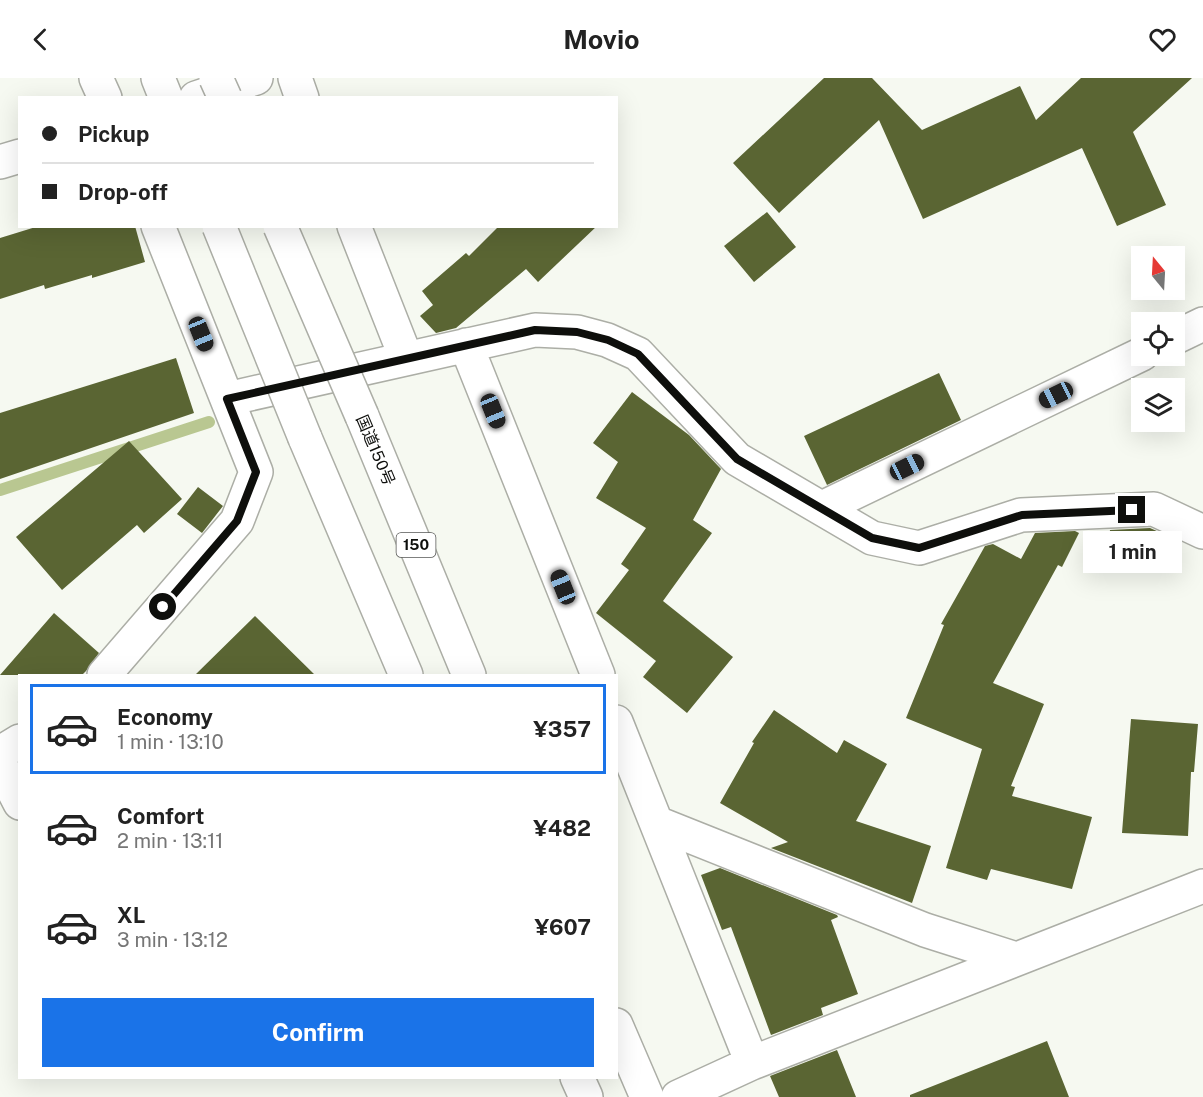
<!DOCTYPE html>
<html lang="en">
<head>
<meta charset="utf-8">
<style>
  :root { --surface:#fff; --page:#f6f6f6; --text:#222; --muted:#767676; --line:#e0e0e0; --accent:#1a73e8 }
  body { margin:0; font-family:"Public Sans","Noto Sans JP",sans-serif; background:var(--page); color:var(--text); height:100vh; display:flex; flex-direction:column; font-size:22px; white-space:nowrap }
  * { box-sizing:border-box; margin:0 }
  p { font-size:20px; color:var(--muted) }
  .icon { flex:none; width:33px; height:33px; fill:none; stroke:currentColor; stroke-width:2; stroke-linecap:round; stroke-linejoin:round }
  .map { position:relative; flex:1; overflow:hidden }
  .sheet { position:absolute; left:18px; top:596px; width:600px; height:405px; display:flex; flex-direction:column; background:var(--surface); border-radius:0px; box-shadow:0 6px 24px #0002 }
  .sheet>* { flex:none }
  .top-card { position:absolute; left:18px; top:18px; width:600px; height:132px; border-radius:0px; box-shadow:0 6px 24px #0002; display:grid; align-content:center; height:132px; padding:0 24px; background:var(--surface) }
  .needle { width:39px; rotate:342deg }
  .tools { position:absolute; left:1131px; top:168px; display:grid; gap:12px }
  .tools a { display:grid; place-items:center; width:54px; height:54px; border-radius:0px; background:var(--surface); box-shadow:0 6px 24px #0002; font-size:30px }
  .end { position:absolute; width:27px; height:27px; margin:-14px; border:8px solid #0e0f0c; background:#fff; box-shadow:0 0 0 3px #fff }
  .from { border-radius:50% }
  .bubble { position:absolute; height:42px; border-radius:0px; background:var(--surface); box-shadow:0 6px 24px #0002; font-size:20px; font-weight:700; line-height:42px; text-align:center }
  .car { position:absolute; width:18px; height:36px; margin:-18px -9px; border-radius:8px; box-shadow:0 0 4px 2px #0007; background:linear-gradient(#222 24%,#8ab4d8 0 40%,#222 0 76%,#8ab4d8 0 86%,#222 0) }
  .top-card b { display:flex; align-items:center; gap:21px; height:57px; font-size:22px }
  .top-card b+b { border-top:2px solid var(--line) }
  .top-card i { width:15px; height:15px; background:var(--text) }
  ul { padding:10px 0 0; list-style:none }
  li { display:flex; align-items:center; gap:18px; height:90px; margin:0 12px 9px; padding:0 12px; border:3px solid transparent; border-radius:0px }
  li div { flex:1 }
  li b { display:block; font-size:22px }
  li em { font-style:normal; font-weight:700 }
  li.on { border-color:var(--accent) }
  li>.icon { width:54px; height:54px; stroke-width:1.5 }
  .primary-button { display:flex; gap:12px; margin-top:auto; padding:12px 24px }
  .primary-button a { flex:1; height:69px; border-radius:0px; background:var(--accent); color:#fff; font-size:24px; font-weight:700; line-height:69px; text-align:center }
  header { display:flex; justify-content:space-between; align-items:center; height:78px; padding:0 24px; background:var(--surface); font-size:27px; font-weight:700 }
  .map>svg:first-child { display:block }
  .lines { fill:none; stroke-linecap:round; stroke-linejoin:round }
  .stream { stroke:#b9c791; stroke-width:12 }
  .building { fill:#5a6533 }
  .minor-casing { stroke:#acaea6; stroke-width:36 }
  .major-casing { stroke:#acaea6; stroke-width:36 }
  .highway-casing { stroke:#acaea6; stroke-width:36 }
  .minor { stroke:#fff; stroke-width:33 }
  .major { stroke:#fff; stroke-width:33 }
  .highway { stroke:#fff; stroke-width:33 }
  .highway-bridge-casing { stroke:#acaea6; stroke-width:36; stroke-linecap:butt }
  .highway-bridge { stroke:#fff; stroke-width:33 }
  .route { stroke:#0e0f0c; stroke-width:8 }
  .labels { text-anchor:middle; stroke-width:4.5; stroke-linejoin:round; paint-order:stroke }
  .shield { fill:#fff; stroke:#565755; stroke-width:1.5 }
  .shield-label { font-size:15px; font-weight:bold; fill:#0e0f0c }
  .street-label { font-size:16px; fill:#0e0f0c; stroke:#fff }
</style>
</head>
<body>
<header><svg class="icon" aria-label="back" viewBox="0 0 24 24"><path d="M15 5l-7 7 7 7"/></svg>Movio<svg class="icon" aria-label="heart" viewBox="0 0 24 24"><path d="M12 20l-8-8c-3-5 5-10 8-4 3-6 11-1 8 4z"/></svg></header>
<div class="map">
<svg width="1203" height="1019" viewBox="0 0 1203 1019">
  <rect width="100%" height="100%" fill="#f6f9f1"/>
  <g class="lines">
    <path class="stream" d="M 0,412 L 209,344"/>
  </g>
  <path class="building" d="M 824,0 L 872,0 L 922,52 L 1020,8 L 1036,42 L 1081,0 L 1192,0 L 1133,54 L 1166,127 L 1117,148 L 1082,70 L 923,141 L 879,42 L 779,135 L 733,85 Z
    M 767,134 L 796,169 L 754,204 L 724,168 Z
    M 39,148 L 135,148 L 145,184 L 92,200 L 92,197 L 45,211 L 44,207 L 0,221 L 0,160 Z
    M 499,148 L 597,148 L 538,204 L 526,191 L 456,250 L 436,255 L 420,238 L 433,227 L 422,213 L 466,175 L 469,178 Z
    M 176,280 L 194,335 L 0,401 L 0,335 Z
    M 939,295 L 961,342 L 827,407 L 804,358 Z
    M 632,314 L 689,357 L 721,391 L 693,442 L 712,455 L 663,523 L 733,579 L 687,635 L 643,599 L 656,583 L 596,535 L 629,492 L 621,486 L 646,450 L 596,420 L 618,384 L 593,365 Z
    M 129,363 L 182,421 L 144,455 L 137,447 L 62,512 L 16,459 Z
    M 198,409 L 223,428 L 202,455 L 177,436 Z
    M 1150,450 L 1159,454 L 1155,481 L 1107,475 L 1110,452 Z
    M 1075,453 L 1079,455 L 1062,489 L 1058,487 L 993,605 L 1044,626 L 1011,708 L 1015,709 L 1012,718 L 1092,739 L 1072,811 L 991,791 L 987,802 L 946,790 L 982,671 L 906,640 L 944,547 L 941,546 L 985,468 L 993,466 L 1021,481 L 1035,455 Z
    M 54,535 L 99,575 L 86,593 L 82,597 L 0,597 Z
    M 255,538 L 315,597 L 195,597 Z
    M 774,632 L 837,675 L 844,662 L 887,686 L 856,743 L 931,768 L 912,825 L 771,770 L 788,764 L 720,725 L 754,665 L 752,664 Z
    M 1131,641 L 1198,646 L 1194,694 L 1191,694 L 1188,758 L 1122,755 Z
    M 720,790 L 837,837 L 838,839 L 831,842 L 858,916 L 821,930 L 823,937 L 771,957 L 731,849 L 722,852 L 701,797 Z
    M 1047,963 L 1069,1019 L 910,1019 L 910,1017 Z
    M 837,972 L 856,1019 L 779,1019 L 770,998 Z"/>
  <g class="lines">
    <g class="minor-casing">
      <path id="minor" d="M 96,0 L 105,20
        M 295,0 L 302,20
        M 354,148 L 406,280
        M 1174,260 L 1203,246
        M 466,267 L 598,597
        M 227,321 L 535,252 L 577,254 L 607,262 L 638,276 L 737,381 L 872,460 L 919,470 L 1021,437 L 1154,431 L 1203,454
        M 822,430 L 1142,276
        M 104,597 L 237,443 L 256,394 L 158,148
        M 616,644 L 752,985
        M 0,675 L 20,663
        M 657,745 L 925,852 L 1016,881
        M 678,1019 L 752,985 L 1203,808"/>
    </g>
    <g class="major-casing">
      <path id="major" d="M 196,20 L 256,0
        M 0,84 L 20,78"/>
    </g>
    <g class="highway-casing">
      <path id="highway" d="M 158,0 L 166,20
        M 362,338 L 469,597
        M 305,360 L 406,597
        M 0,686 L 20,725
        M 616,947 L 647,1019
        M 577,999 L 586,1019"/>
    </g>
    <use href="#minor" class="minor"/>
    <use href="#major" class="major"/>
    <use href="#highway" class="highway"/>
    <g class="highway-bridge-casing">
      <path id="highway-bridge" d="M 216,0 L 225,20
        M 219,148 L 305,360
        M 280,148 L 362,338"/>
    </g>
    <use href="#highway-bridge" class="highway-bridge"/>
  </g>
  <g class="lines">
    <path class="route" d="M 163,529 L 237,443 L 256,394 L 227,321 L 535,252 L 577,254 L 608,262 L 638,276 L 737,381 L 872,460 L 919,470 L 1022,437 L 1132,432"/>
  </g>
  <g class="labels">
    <rect class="shield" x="396.5" y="455" width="39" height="24" rx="4.5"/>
    <g class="shield-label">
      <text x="416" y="472">150</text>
    </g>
    <g class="street-label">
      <text transform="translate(376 372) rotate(67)" y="6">国道150号</text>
    </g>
  </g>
</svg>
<div class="tools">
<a><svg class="needle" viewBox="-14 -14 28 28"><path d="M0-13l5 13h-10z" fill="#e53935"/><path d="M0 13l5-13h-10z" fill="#767676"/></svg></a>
<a><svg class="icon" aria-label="locate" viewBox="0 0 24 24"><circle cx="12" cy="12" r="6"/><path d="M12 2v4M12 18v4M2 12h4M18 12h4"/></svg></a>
<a><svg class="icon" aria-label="layers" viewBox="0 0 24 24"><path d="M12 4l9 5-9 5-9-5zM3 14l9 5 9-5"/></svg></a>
</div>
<i class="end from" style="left:163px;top:529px"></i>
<i class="end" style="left:1132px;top:432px"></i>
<div class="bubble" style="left:1083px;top:453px;width:99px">1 min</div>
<i class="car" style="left:201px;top:256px;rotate:158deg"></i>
<i class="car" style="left:1056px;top:317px;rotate:244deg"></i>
<i class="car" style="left:493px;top:333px;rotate:158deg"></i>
<i class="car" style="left:907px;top:389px;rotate:64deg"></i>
<i class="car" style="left:563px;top:509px;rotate:338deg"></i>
<div class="top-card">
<b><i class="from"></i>Pickup</b>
<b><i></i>Drop-off</b>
</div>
<section class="sheet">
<ul>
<li class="on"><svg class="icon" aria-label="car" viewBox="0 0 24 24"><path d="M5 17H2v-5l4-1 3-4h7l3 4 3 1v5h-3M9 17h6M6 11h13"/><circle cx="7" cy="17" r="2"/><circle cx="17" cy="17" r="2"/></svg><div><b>Economy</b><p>1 min · 13:10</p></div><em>¥357</em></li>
<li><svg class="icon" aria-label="car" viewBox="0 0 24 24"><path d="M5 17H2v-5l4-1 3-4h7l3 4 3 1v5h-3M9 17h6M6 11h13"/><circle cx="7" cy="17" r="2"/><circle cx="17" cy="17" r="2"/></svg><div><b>Comfort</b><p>2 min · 13:11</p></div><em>¥482</em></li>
<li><svg class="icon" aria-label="car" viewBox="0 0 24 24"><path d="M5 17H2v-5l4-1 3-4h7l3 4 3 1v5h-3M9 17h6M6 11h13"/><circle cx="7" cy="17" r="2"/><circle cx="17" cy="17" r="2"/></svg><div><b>XL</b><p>3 min · 13:12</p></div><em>¥607</em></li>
</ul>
<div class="primary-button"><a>Confirm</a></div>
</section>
</div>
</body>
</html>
